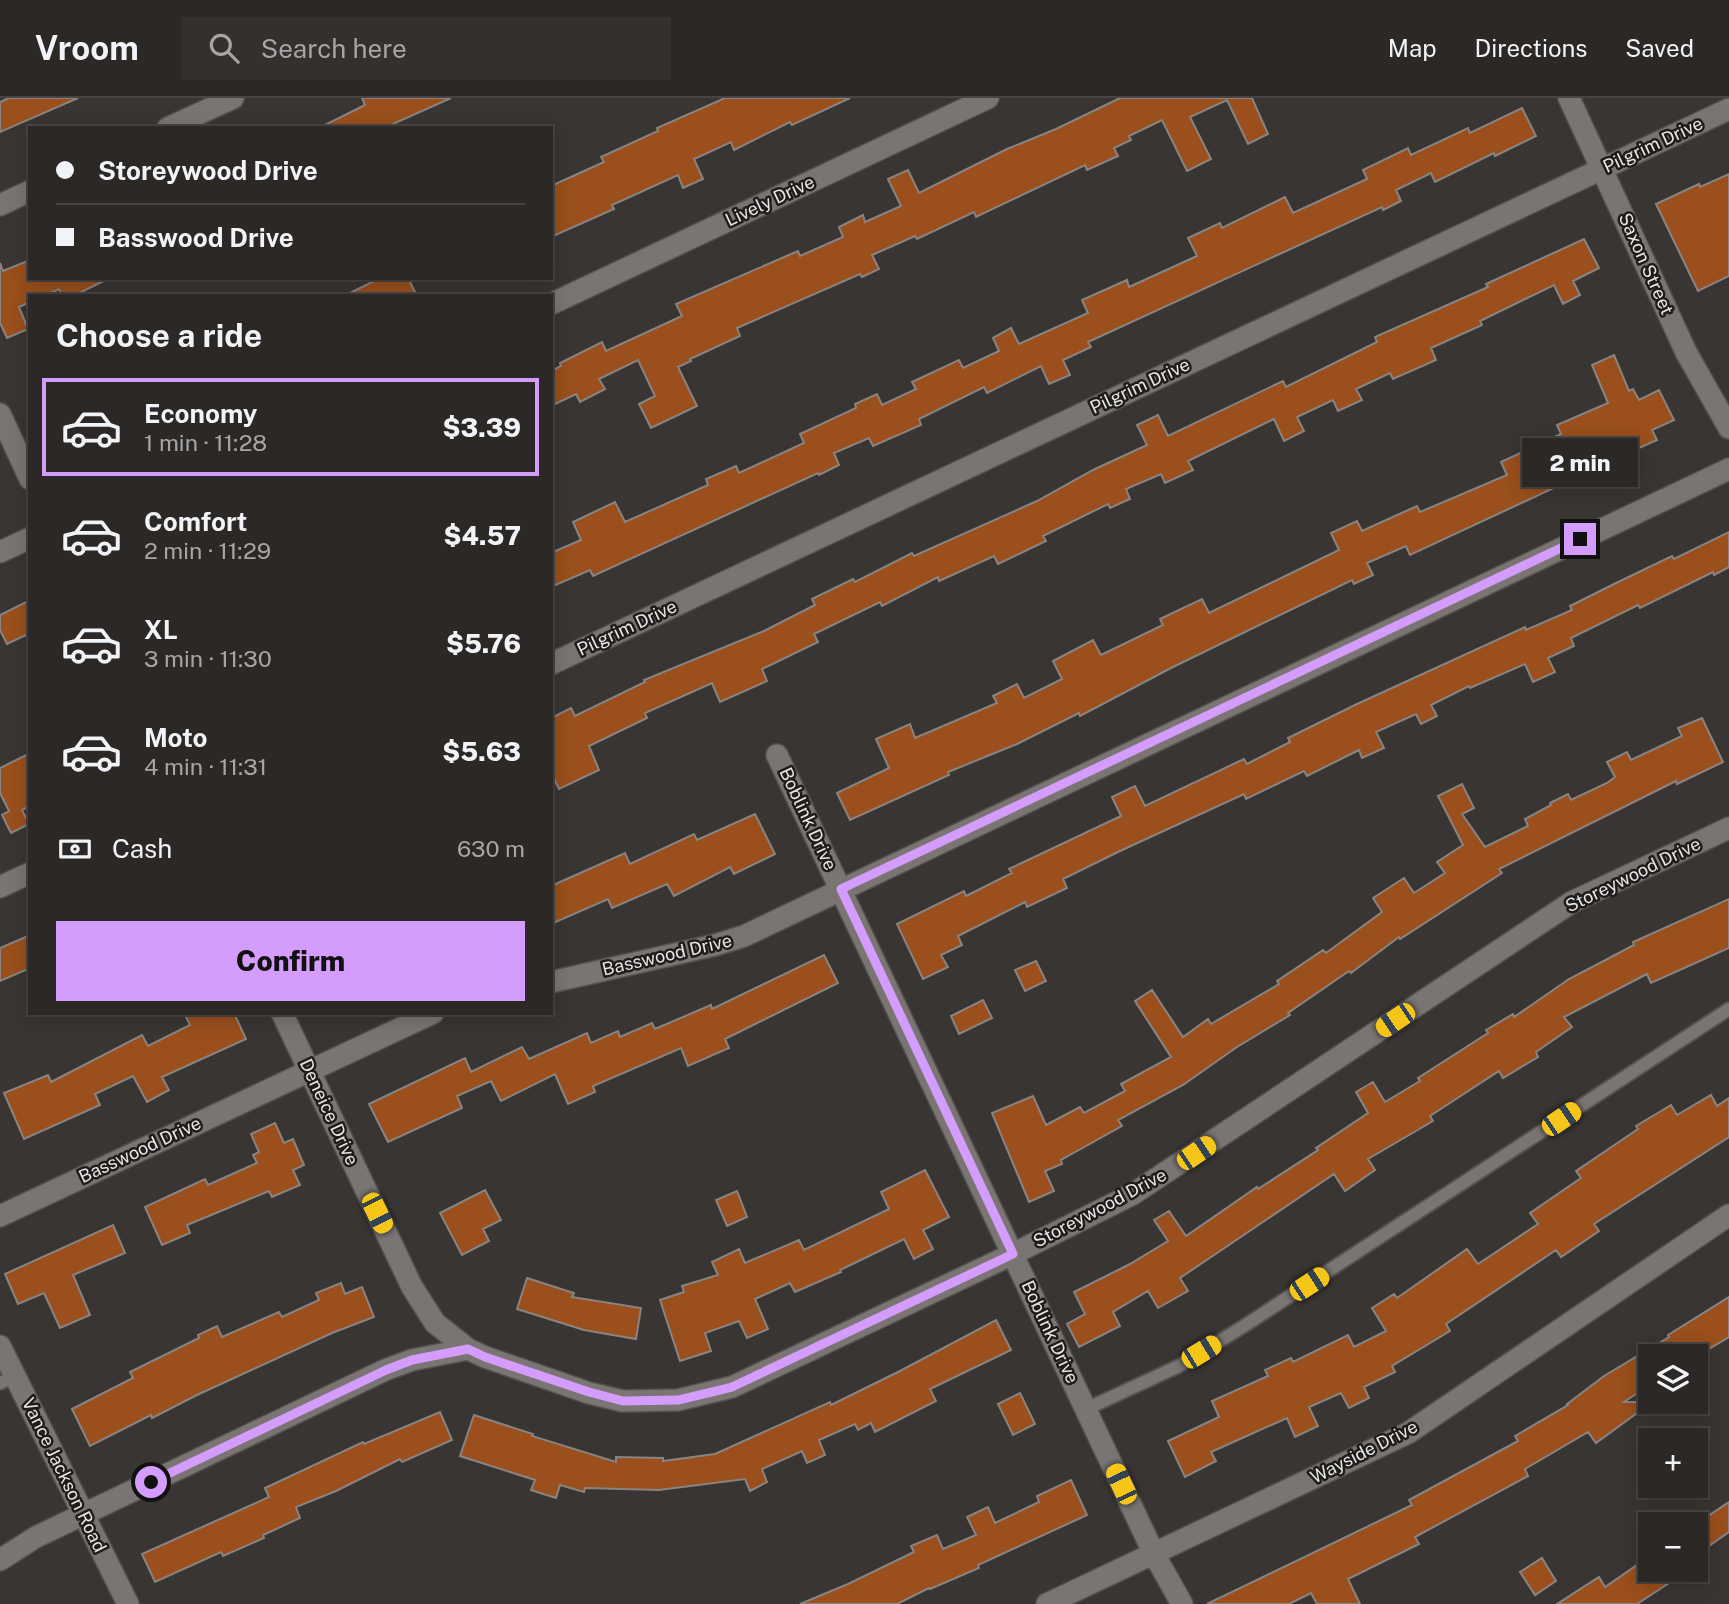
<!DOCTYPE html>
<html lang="en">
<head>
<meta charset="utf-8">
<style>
  :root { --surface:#2b2826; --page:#33302e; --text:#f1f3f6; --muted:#a6a6a7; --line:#474443; --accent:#d49cfc }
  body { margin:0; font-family:"Public Sans",sans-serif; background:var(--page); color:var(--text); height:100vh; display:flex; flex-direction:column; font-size:26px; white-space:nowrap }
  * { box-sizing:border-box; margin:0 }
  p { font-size:23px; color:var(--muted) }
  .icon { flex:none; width:38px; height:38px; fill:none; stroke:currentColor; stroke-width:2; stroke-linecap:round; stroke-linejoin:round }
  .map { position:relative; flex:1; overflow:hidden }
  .drawer { position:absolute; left:28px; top:196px; width:525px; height:721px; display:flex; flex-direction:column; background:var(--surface); border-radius:0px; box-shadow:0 4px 18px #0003,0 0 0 2px var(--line) }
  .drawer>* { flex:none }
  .banner { position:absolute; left:28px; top:28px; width:525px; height:154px; border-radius:0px; box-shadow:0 4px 18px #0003,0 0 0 2px var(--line); display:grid; align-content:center; height:154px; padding:0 28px; background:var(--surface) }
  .fabs { position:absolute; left:1638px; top:1246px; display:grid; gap:14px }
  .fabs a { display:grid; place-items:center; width:70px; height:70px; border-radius:0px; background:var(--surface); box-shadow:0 4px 18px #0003,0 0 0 2px var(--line); font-size:35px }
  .end { position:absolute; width:32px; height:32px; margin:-16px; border:9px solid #d49cfc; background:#111; box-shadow:0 0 0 4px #111 }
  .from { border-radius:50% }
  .bubble { position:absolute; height:49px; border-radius:0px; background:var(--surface); box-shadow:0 4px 18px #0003,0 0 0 2px var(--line); font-size:23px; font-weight:800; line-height:49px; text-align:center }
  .car { position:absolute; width:21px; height:42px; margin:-21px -10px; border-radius:9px; box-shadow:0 0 5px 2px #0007; background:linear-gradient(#f5c518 24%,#345 0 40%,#f5c518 0 76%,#345 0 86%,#f5c518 0) }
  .banner b { display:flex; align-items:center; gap:24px; height:66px; font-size:26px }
  .banner b+b { border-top:2px solid var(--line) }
  .banner i { width:18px; height:18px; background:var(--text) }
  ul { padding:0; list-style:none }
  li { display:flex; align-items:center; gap:21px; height:98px; margin:0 14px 10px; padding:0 14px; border:4px solid transparent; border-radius:0px }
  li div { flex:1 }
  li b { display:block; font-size:26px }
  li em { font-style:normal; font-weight:800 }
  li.active { border-color:var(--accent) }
  li>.icon { width:63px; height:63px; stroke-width:1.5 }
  h2 { padding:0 28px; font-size:32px; line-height:84px }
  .pay { display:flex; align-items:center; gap:18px; height:77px; padding:0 28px; font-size:26px }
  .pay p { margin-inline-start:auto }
  .action { display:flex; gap:14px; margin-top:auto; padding:14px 28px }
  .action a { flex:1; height:80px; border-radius:0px; background:var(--accent); color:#111; font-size:28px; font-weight:800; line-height:80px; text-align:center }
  header { display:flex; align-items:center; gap:42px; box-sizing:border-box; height:98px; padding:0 35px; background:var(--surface); border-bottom:2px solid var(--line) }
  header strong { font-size:33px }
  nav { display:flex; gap:38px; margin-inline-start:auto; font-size:24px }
  .search { width:490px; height:63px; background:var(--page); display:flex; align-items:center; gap:18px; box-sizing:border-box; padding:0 24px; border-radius:0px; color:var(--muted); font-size:26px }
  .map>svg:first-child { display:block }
  .building { fill:#9a4f1c; stroke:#898482; stroke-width:2 }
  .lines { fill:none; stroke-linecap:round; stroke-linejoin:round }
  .lane-casing { stroke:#54514f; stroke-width:16 }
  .street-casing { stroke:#54514f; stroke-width:24 }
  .secondary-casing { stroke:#54514f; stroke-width:24 }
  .lane { stroke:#7a7573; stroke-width:12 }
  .street { stroke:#7a7573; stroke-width:21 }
  .secondary { stroke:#7a7573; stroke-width:21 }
  .route { stroke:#d49cfc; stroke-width:9 }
  .labels { text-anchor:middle; stroke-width:5; stroke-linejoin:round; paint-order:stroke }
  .street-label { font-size:18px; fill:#e8e6e4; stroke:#1f1d1c }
</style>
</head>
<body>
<header>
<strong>Vroom</strong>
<div class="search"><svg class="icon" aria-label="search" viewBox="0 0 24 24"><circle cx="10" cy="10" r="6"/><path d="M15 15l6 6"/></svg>Search here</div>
<nav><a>Map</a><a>Directions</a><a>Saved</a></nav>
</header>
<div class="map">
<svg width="1729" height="1506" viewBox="0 0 1729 1506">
  <rect width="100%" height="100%" fill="#393533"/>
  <path class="building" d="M 9,0 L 78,0 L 0,34 L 0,4 Z
    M 362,0 L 451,0 L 384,30 L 319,30 L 365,7 Z
    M 725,0 L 850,0 L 792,27 L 790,24 L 734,52 L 731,44 L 694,61 L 703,81 L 683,90 L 678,77 L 612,107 L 614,111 L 551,139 L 551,88 L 604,64 L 601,59 L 658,33 L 657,30 Z
    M 1120,0 L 1252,0 L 1268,36 L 1248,46 L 1227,2 L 1190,19 L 1211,61 L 1187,73 L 1162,22 L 1129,38 L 1131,42 L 1114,50 L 1118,58 L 1087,72 L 1085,67 L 976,119 L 974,114 L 917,141 L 915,138 L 872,157 L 879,171 L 862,179 L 860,176 L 737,230 L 740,238 L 690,261 L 691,263 L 678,269 L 697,308 L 651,330 L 639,306 L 655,298 L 638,262 L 599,281 L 605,291 L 580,304 L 576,296 L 551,308 L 551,273 L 561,268 L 560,265 L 602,244 L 606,253 L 682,218 L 676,206 L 798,153 L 800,158 L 843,139 L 839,129 L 863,117 L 865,124 L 901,108 L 888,81 L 908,72 L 919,95 L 1007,51 L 1056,31 Z
    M 1522,10 L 1536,38 L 1495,58 L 1494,55 L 1435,84 L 1431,75 L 1396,92 L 1401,103 L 1383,112 L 1382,109 L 1088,244 L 1091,249 L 1063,262 L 1070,277 L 1049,286 L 1041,268 L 987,295 L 984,289 L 919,321 L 921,327 L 873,348 L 869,340 L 834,355 L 839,367 L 819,377 L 818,375 L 593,478 L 590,472 L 551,489 L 551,455 L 581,442 L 573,424 L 615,404 L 625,424 L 708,387 L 706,381 L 736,368 L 739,375 L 804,345 L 800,336 L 856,310 L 855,306 L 877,296 L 882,307 L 916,291 L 912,284 L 959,262 L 963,270 L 999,253 L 993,240 L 1011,230 L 1019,246 L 1088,215 L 1082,202 L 1127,182 L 1129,189 L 1197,158 L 1188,140 L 1220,125 L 1222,130 L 1285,99 L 1293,115 L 1367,81 L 1363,72 L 1408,50 L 1411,57 L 1468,30 L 1470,35 Z
    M 1729,76 L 1729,178 L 1698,193 L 1656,106 L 1699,86 L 1700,89 Z
    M 1584,141 L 1599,170 L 1573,183 L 1580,197 L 1563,206 L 1554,187 L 1480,223 L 1482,227 L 1431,250 L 1436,262 L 1393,281 L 1390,275 L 1356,291 L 1362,302 L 1338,313 L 1333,302 L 1297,319 L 1304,333 L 1284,343 L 1274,321 L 1188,363 L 1193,372 L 1165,385 L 1161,376 L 1126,391 L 1130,401 L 1110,410 L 1108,406 L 1043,438 L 1046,443 L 998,466 L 994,458 L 939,483 L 938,479 L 882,508 L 880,504 L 814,536 L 818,544 L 762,571 L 767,583 L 720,604 L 712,585 L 645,615 L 647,620 L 589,648 L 599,672 L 559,691 L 551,674 L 551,620 L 571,610 L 575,618 L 645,584 L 644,582 L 764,533 L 815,507 L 812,501 L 853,481 L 855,484 L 912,455 L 914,458 L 1037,403 L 1093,372 L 1147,347 L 1137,327 L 1158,317 L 1168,338 L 1283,283 L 1286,289 L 1377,244 L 1375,239 L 1488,189 L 1486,186 Z
    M 30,162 L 30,180 L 110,180 L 73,198 L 62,198 L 59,191 L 44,198 L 30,198 L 30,204 L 19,209 L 28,231 L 7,240 L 0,225 L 0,165 L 3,173 Z
    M 380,180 L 408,180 L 417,198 L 344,198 Z
    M 1614,257 L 1629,293 L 1633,291 L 1639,302 L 1659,292 L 1674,322 L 1652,332 L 1657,342 L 1598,368 L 1602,375 L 1578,386 L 1575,380 L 1410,457 L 1406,448 L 1367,465 L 1373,477 L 1354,486 L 1352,482 L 1171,570 L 1080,618 L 1079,615 L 1017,646 L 948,674 L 949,677 L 850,722 L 837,695 L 889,670 L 876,641 L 910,626 L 915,640 L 997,605 L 993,598 L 1017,586 L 1024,600 L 1062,581 L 1053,563 L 1093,542 L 1101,557 L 1163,527 L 1160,521 L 1202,501 L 1209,515 L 1339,452 L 1331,435 L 1357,423 L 1362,433 L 1417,408 L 1420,414 L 1507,377 L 1501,364 L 1561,336 L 1557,327 L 1608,305 L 1592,267 Z
    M 1729,434 L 1729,469 L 1714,477 L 1713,474 L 1640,510 L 1638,507 L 1571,540 L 1574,548 L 1548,560 L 1555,574 L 1533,584 L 1525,566 L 1470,590 L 1469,588 L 1431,607 L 1437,618 L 1421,626 L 1416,616 L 1376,634 L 1384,650 L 1362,660 L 1359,652 L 1307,678 L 1304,673 L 1246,701 L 1244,696 L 1120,753 L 1063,781 L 1067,790 L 1027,809 L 1025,804 L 958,838 L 962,847 L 941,857 L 948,869 L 923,881 L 897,826 L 964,793 L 966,798 L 1012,775 L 1009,771 L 1121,718 L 1112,699 L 1135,688 L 1145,708 L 1244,661 L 1247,666 L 1290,644 L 1288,640 L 1357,606 L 1525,529 L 1526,532 L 1572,512 L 1570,508 L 1612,487 L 1672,458 L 1674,461 Z
    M 30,502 L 30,535 L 7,546 L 0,532 L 0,517 Z
    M 1702,620 L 1723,664 L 1677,686 L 1676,683 L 1499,771 L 1502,775 L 1400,841 L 1399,839 L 1351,875 L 1349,873 L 1288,915 L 1290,917 L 1237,949 L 1183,987 L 1118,1022 L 1122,1028 L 1061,1062 L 1062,1066 L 1045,1073 L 1054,1093 L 1029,1104 L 992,1015 L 1033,998 L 1046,1027 L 1080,1009 L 1084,1015 L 1125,993 L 1121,986 L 1171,959 L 1135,903 L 1152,892 L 1183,939 L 1208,921 L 1211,926 L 1279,886 L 1277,883 L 1323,852 L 1326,855 L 1382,814 L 1373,800 L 1404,780 L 1414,795 L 1445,775 L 1437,764 L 1463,747 L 1438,698 L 1462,686 L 1474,710 L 1462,716 L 1485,749 L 1528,728 L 1525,721 L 1551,707 L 1550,705 L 1568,696 L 1571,702 L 1607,685 L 1615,679 L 1607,664 L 1627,654 L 1631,662 L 1682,638 L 1678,630 Z
    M 30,655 L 30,708 L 22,712 L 29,726 L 11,735 L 2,717 L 9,713 L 0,695 L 0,670 Z
    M 755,716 L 775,756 L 734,776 L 730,769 L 674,798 L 667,786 L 612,810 L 608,801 L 551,826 L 551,788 L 625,755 L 630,766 L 694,736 L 697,742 Z
    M 1729,801 L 1729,850 L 1651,885 L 1647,876 L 1564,919 L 1572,929 L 1536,954 L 1538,959 L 1503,980 L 1499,973 L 1430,1018 L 1433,1023 L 1368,1061 L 1375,1072 L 1345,1093 L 1334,1076 L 1180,1180 L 1188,1193 L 1158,1210 L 1148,1193 L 1113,1214 L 1120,1228 L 1079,1249 L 1067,1226 L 1085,1216 L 1074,1194 L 1130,1166 L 1168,1143 L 1154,1122 L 1169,1113 L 1186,1138 L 1257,1089 L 1258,1091 L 1318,1052 L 1316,1050 L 1368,1015 L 1356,994 L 1373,984 L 1385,1004 L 1420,983 L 1418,980 L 1488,935 L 1486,932 L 1513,916 L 1514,919 L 1569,881 L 1634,847 L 1633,844 Z
    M 30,837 L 30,870 L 0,883 L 0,850 Z
    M 824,857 L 838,885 L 725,941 L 729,950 L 688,968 L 681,950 L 593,988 L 595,994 L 568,1006 L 555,976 L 501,1003 L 491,983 L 457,998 L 462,1010 L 388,1044 L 369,1006 L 465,960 L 471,974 L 522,949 L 529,961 L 587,935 L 591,945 L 618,933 L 620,939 L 652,925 L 655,931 L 711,907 L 712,911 Z
    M 1036,863 L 1046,883 L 1025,893 L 1015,872 Z
    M 983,902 L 992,920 L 959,936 L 951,918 Z
    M 184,915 L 234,915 L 246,941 L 162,979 L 169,992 L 147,1004 L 133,978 L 95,996 L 100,1007 L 24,1041 L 4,995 L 48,977 L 51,984 L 142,937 L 148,948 L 190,927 Z
    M 1711,997 L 1717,1008 L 1729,1000 L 1729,1039 L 1594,1126 L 1599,1133 L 1561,1159 L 1556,1152 L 1446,1226 L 1450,1233 L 1392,1268 L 1395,1274 L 1364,1289 L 1369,1300 L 1349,1310 L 1341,1295 L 1309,1309 L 1318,1328 L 1295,1339 L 1287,1320 L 1211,1354 L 1216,1363 L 1185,1379 L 1168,1343 L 1219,1319 L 1212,1303 L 1268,1278 L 1265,1272 L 1291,1260 L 1293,1264 L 1348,1237 L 1354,1249 L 1386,1233 L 1372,1210 L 1394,1196 L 1397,1200 L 1467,1151 L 1478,1166 L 1538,1126 L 1530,1115 L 1581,1080 L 1576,1073 L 1638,1031 L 1636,1028 L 1671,1007 L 1677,1017 Z
    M 275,1025 L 284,1045 L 293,1041 L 304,1067 L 293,1072 L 300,1087 L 272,1099 L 269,1093 L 187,1127 L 190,1135 L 162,1147 L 145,1109 L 205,1081 L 208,1087 L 257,1065 L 253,1057 L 259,1054 L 251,1036 Z
    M 925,1072 L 949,1119 L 923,1132 L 933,1151 L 914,1161 L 904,1141 L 840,1172 L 841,1174 L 795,1194 L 790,1185 L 755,1201 L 768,1231 L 747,1240 L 739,1223 L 705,1235 L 711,1253 L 680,1263 L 660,1202 L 684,1194 L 682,1188 L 718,1177 L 712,1164 L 739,1151 L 745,1165 L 799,1142 L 804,1152 L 889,1111 L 881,1094 Z
    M 485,1092 L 501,1122 L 483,1131 L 489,1143 L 462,1157 L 440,1115 Z
    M 737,1093 L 747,1119 L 727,1128 L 716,1102 Z
    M 113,1127 L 125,1155 L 73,1177 L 90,1217 L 60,1230 L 44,1195 L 18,1206 L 5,1176 Z
    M 527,1180 L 574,1195 L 572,1199 L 641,1210 L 636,1241 L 584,1232 L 517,1211 Z
    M 341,1185 L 345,1196 L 362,1189 L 374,1219 L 332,1235 L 197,1297 L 152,1320 L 151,1317 L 90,1348 L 72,1311 L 133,1280 L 130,1274 L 199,1240 L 198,1237 L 217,1228 L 222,1239 L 279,1214 L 282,1219 L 319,1202 L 316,1195 Z
    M 1729,1199 L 1729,1239 L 1697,1258 L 1650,1258 L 1650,1287 L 1624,1304 L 1652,1304 L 1596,1345 L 1588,1334 L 1525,1371 L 1528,1378 L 1415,1439 L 1419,1446 L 1348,1481 L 1360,1506 L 1317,1506 L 1311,1495 L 1289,1506 L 1207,1506 L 1412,1407 L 1409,1402 L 1518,1343 L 1515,1338 L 1568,1307 L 1567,1306 L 1604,1278 L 1669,1239 L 1668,1237 Z
    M 996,1222 L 1011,1252 L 930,1291 L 936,1303 L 875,1334 L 871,1325 L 858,1332 L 855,1326 L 819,1342 L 825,1357 L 807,1365 L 802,1353 L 762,1371 L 767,1384 L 750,1393 L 745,1381 L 659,1392 L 585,1390 L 584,1394 L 560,1387 L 556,1400 L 531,1392 L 535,1382 L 460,1358 L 474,1317 L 533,1336 L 532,1338 L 616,1364 L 616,1359 L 663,1360 L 663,1363 L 715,1356 L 830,1304 L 831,1307 L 900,1273 Z
    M 1020,1295 L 1035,1326 L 1013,1337 L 998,1306 Z
    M 440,1314 L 452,1342 L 402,1364 L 400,1361 L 336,1393 L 296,1409 L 300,1420 L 263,1437 L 264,1440 L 223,1458 L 221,1454 L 155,1484 L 142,1456 L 269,1399 L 265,1390 L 363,1344 L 364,1346 Z
    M 1071,1382 L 1087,1417 L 978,1467 L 979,1470 L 930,1491 L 929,1490 L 897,1506 L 800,1506 L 848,1486 L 914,1454 L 911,1448 L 937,1437 L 943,1451 L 976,1437 L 967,1419 L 988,1409 L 995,1425 L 1039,1404 L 1037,1398 Z
    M 1729,1404 L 1729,1434 L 1703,1452 L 1696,1442 L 1696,1426 Z
    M 1650,1458 L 1650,1472 L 1689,1472 L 1637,1506 L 1557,1506 L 1599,1479 L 1605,1489 Z
    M 1542,1460 L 1556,1483 L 1535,1497 L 1520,1474 Z"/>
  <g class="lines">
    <g class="lane-casing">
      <path id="lane" d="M 0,1285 L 15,1278
        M 1086,1311 L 1179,1268 L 1244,1228 L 1729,911"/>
    </g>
    <g class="street-casing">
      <path id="street" d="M 1569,0 L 1686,254 L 1729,330
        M 168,30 L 233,0
        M 0,107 L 30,93
        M 551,206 L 988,0
        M 0,316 L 30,381
        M 0,454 L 30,440
        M 551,566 L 1729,11
        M 777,657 L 1154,1456 L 1182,1506
        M 0,789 L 30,775
        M 551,884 L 715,847 L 744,838 L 1729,371
        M 282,915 L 412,1189 L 435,1225 L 468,1251
        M 0,1118 L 433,915
        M 1047,1506 L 1408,1335 L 1729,1117"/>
    </g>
    <g class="secondary-casing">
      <path id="secondary" d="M 0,1248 L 128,1506
        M 0,1462 L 36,1439 L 385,1272 L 412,1262 L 468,1251 L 485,1259 L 589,1295 L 623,1303 L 678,1302 L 732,1289 L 1013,1156 L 1133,1096 L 1572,804 L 1729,730"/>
    </g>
    <use href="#lane" class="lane"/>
    <use href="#street" class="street"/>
    <use href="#secondary" class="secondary"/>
  </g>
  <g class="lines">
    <path class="route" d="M 151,1384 L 386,1272 L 412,1262 L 468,1251 L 485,1259 L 589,1294 L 623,1303 L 678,1302 L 732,1289 L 1013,1156 L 841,791 L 1580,441"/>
  </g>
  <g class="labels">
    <g class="street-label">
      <text transform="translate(1653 47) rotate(-25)" y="6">Pilgrim Drive</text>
      <text transform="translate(770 103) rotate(-25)" y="6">Lively Drive</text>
      <text transform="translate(1646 166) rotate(66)" y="6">Saxon Street</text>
      <text transform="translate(1140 288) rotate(-25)" y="6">Pilgrim Drive</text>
      <text transform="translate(627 530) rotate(-25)" y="6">Pilgrim Drive</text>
      <text transform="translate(808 721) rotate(65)" y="6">Boblink Drive</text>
      <text transform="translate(1633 777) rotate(-26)" y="6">Storeywood Drive</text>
      <text transform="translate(667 857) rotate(-13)" y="6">Basswood Drive</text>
      <text transform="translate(329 1014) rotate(65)" y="6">Deneice Drive</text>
      <text transform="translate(140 1052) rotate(-25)" y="6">Basswood Drive</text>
      <text transform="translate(1100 1110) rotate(-28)" y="6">Storeywood Drive</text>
      <text transform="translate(1050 1234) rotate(65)" y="6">Boblink Drive</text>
      <text transform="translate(1364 1354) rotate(-27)" y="6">Wayside Drive</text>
      <text transform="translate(64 1377) rotate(64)" y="6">Vance Jackson Road</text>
    </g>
  </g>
</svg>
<div class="fabs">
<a><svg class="icon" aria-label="layers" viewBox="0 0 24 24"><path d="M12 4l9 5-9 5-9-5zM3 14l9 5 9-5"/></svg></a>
<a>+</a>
<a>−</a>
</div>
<i class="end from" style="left:151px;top:1384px"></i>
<i class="end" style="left:1580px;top:441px"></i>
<div class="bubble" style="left:1522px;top:340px;width:116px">2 min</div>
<i class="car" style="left:1395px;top:922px;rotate:236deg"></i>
<i class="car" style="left:1561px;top:1021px;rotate:56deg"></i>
<i class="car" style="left:1196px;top:1055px;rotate:56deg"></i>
<i class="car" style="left:377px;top:1115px;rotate:154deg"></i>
<i class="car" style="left:1309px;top:1186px;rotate:57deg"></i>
<i class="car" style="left:1201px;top:1254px;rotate:59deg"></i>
<i class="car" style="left:1121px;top:1386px;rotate:335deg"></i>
<div class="banner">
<b><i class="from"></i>Storeywood Drive</b>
<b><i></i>Basswood Drive</b>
</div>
<section class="drawer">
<h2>Choose a ride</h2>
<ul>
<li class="active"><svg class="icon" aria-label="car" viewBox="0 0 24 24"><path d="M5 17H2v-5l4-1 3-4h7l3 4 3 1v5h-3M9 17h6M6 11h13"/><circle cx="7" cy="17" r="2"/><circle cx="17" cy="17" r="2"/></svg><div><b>Economy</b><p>1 min · 11:28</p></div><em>$3.39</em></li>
<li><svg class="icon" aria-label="car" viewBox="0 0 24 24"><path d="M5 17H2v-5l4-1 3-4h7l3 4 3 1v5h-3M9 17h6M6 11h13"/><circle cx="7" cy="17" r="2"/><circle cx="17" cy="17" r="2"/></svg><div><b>Comfort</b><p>2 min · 11:29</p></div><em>$4.57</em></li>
<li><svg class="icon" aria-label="car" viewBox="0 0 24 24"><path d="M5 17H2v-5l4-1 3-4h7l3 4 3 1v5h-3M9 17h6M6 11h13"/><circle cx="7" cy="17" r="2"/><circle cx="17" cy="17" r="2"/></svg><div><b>XL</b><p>3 min · 11:30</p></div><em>$5.76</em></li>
<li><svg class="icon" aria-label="car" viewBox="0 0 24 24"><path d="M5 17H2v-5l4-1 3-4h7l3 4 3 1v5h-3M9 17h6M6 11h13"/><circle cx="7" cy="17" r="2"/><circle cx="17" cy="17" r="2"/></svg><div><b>Moto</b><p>4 min · 11:31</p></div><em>$5.63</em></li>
</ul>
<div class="pay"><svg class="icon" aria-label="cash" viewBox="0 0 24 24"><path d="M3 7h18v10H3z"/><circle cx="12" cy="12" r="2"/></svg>Cash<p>630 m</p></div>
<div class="action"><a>Confirm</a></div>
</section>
</div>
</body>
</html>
